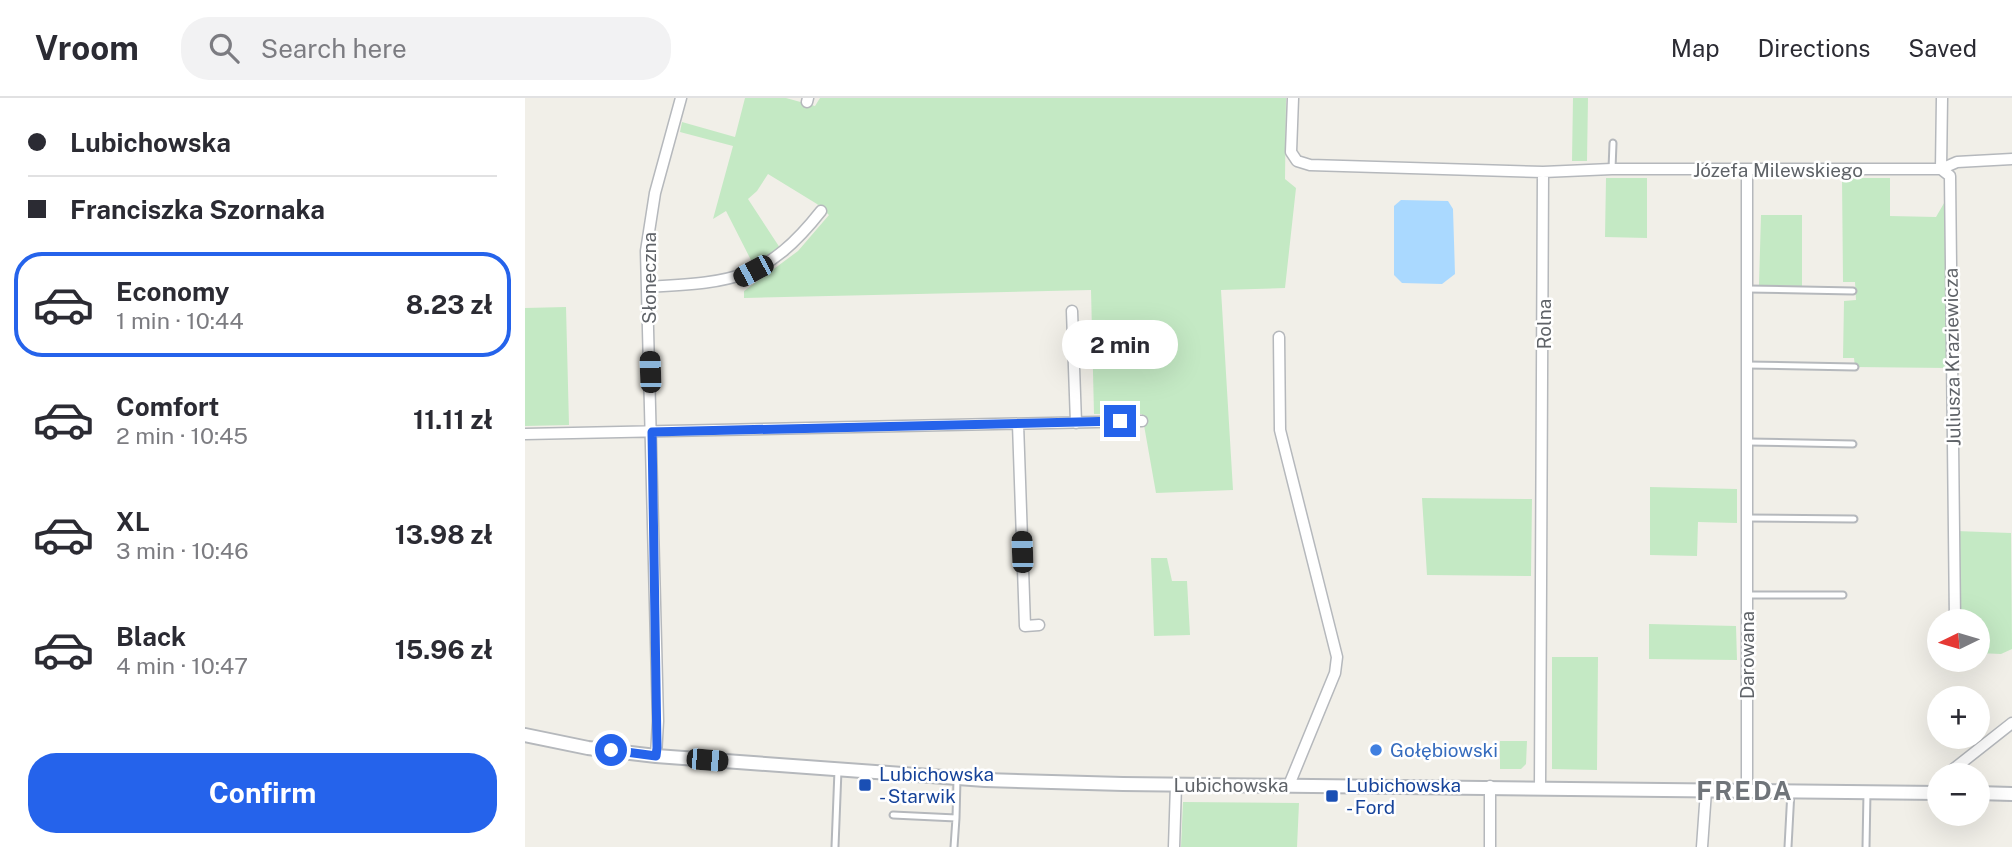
<!DOCTYPE html>
<html lang="en">
<head>
<meta charset="utf-8">
<style>
  :root { --surface:#fff; --page:#f2f2f3; --text:#2b2b33; --muted:#7c7c81; --line:#e1e1e2; --accent:#2563eb }
  body { margin:0; font-family:"Public Sans",sans-serif; background:var(--page); color:var(--text); height:100vh; display:flex; flex-direction:column; font-size:26px; white-space:nowrap }
  * { box-sizing:border-box; margin:0 }
  p { font-size:23px; color:var(--muted) }
  .icon { flex:none; width:38px; height:38px; fill:none; stroke:currentColor; stroke-width:2; stroke-linecap:round; stroke-linejoin:round }
  .map { position:relative; flex:1; overflow:hidden }
  .details { display:flex; flex-direction:column; background:var(--surface); width:525px }
  .details>* { flex:none }
  .hud { display:grid; align-content:center; height:154px; padding:0 28px; background:var(--surface) }
  .needle { width:46px; rotate:265deg }
  .fabs { position:absolute; left:1402px; top:511px; display:grid; gap:14px }
  .fabs a { display:grid; place-items:center; width:63px; height:63px; border-radius:50%; background:var(--surface); box-shadow:0 7px 28px #0002; font-size:35px }
  .end { position:absolute; width:32px; height:32px; margin:-16px; border:9px solid #2563eb; background:#fff; box-shadow:0 0 0 4px #fff }
  .from { border-radius:50% }
  .bubble { position:absolute; height:49px; border-radius:24px; background:var(--surface); box-shadow:0 7px 28px #0002; font-size:23px; font-weight:700; line-height:49px; text-align:center }
  .car { position:absolute; width:21px; height:42px; margin:-21px -10px; border-radius:9px; box-shadow:0 0 5px 2px #0007; background:linear-gradient(#222 24%,#8ab4d8 0 40%,#222 0 76%,#8ab4d8 0 86%,#222 0) }
  .hud b { display:flex; align-items:center; gap:24px; height:66px; font-size:26px }
  .hud b+b { border-top:2px solid var(--line) }
  .hud i { width:18px; height:18px; background:var(--text) }
  ul { padding:0; list-style:none }
  li { display:flex; align-items:center; gap:21px; height:105px; margin:0 14px 10px; padding:0 14px; border:4px solid transparent; border-radius:28px }
  li div { flex:1 }
  li b { display:block; font-size:26px }
  li em { font-style:normal; font-weight:700 }
  li.on { border-color:var(--accent) }
  li>.icon { width:63px; height:63px; stroke-width:1.5 }
  .primary-button { display:flex; gap:14px; margin-top:auto; padding:14px 28px }
  .primary-button a { flex:1; height:80px; border-radius:28px; background:var(--accent); color:#fff; font-size:28px; font-weight:700; line-height:80px; text-align:center }
  header { display:flex; align-items:center; gap:42px; box-sizing:border-box; height:98px; padding:0 35px; background:var(--surface); border-bottom:2px solid var(--line) }
  header strong { font-size:33px }
  nav { display:flex; gap:38px; margin-inline-start:auto; font-size:24px }
  .search { width:490px; height:63px; background:var(--page); display:flex; align-items:center; gap:18px; box-sizing:border-box; padding:0 24px; border-radius:28px; color:var(--muted); font-size:26px }
  main { display:flex; flex:1; min-height:0 }
  .map>svg:first-child { display:block }
  .green { fill:#c4e9c4 }
  .water { fill:#aad9ff }
  .lines { fill:none; stroke-linecap:round; stroke-linejoin:round }
  .service-casing { stroke:#b5b8bc; stroke-width:9 }
  .minor-casing { stroke:#b5b8bc; stroke-width:13 }
  .tertiary-casing { stroke:#b5b8bc; stroke-width:16 }
  .service { stroke:#fff; stroke-width:5 }
  .minor { stroke:#fff; stroke-width:10 }
  .tertiary { stroke:#fff; stroke-width:12 }
  .route { stroke:#2563eb; stroke-width:9 }
  .shop-dot { fill:#3f7fe0; stroke:#fff; stroke-width:2.5 }
  .transit-dot { fill:#1a4fb4; stroke:#fff; stroke-width:2.5 }
  .labels { text-anchor:middle; stroke-width:5; stroke-linejoin:round; paint-order:stroke }
  .street-label { font-size:19px; fill:#5f6368; stroke:#fff }
  .shop-label { font-size:19px; fill:#366cbe; stroke:#fff; text-anchor:start }
  .transit-label { font-size:19px; fill:#164399; stroke:#fff; text-anchor:start }
  .district-label { font-size:26px; font-weight:bold; letter-spacing:2px; fill:#70757a; stroke:#fff }
</style>
</head>
<body>
<header>
<strong>Vroom</strong>
<div class="search"><svg class="icon" aria-label="search" viewBox="0 0 24 24"><circle cx="10" cy="10" r="6"/><path d="M15 15l6 6"/></svg>Search here</div>
<nav><a>Map</a><a>Directions</a><a>Saved</a></nav>
</header>
<main>
<section class="details">
<div class="hud">
<b><i class="from"></i>Lubichowska</b>
<b><i></i>Franciszka Szornaka</b>
</div>
<ul>
<li class="on"><svg class="icon" aria-label="car" viewBox="0 0 24 24"><path d="M5 17H2v-5l4-1 3-4h7l3 4 3 1v5h-3M9 17h6M6 11h13"/><circle cx="7" cy="17" r="2"/><circle cx="17" cy="17" r="2"/></svg><div><b>Economy</b><p>1 min · 10:44</p></div><em>8.23 zł</em></li>
<li><svg class="icon" aria-label="car" viewBox="0 0 24 24"><path d="M5 17H2v-5l4-1 3-4h7l3 4 3 1v5h-3M9 17h6M6 11h13"/><circle cx="7" cy="17" r="2"/><circle cx="17" cy="17" r="2"/></svg><div><b>Comfort</b><p>2 min · 10:45</p></div><em>11.11 zł</em></li>
<li><svg class="icon" aria-label="car" viewBox="0 0 24 24"><path d="M5 17H2v-5l4-1 3-4h7l3 4 3 1v5h-3M9 17h6M6 11h13"/><circle cx="7" cy="17" r="2"/><circle cx="17" cy="17" r="2"/></svg><div><b>XL</b><p>3 min · 10:46</p></div><em>13.98 zł</em></li>
<li><svg class="icon" aria-label="car" viewBox="0 0 24 24"><path d="M5 17H2v-5l4-1 3-4h7l3 4 3 1v5h-3M9 17h6M6 11h13"/><circle cx="7" cy="17" r="2"/><circle cx="17" cy="17" r="2"/></svg><div><b>Black</b><p>4 min · 10:47</p></div><em>15.96 zł</em></li>
</ul>
<div class="primary-button"><a>Confirm</a></div>
</section>
<div class="map">
<svg width="1487" height="749" viewBox="0 0 1487 749">
  <rect width="100%" height="100%" fill="#f1efe8"/>
  <path class="green" d="M 220,0 L 261,0 L 290,8 L 295,0 L 761,0 L 760,81 L 771,90 L 760,190 L 696,192 L 708,392 L 631,395 L 617,316 L 569,316 L 566,192 L 219,200 L 219,193 L 273,153 L 304,117 L 292,106 L 243,76 L 232,93 L 223,101 L 255,150 L 228,166 L 201,113 L 188,121 L 208,48 L 155,34 L 157,24 L 210,39 Z
    M 1048,0 L 1063,0 L 1062,63 L 1047,63 Z
    M 1081,80 L 1122,80 L 1122,140 L 1080,139 Z
    M 1317,80 L 1365,80 L 1365,118 L 1411,119 L 1422,100 L 1423,270 L 1330,269 L 1329,260 L 1318,260 L 1319,203 L 1331,202 L 1330,184 L 1318,184 Z
    M 1236,117 L 1277,117 L 1277,188 L 1234,187 Z
    M 41,209 L 44,327 L 0,328 L 0,210 Z
    M 1125,389 L 1212,391 L 1212,425 L 1173,424 L 1172,458 L 1125,457 Z
    M 897,400 L 1007,401 L 1006,478 L 902,477 Z
    M 1431,433 L 1486,435 L 1487,551 L 1476,556 L 1453,555 L 1452,523 L 1431,523 Z
    M 626,460 L 642,460 L 647,483 L 662,483 L 665,537 L 629,538 Z
    M 1124,526 L 1211,528 L 1212,562 L 1124,561 Z
    M 1027,559 L 1073,559 L 1072,672 L 1027,671 Z
    M 975,643 L 1002,643 L 1001,666 L 996,671 L 975,671 Z
    M 658,704 L 774,705 L 772,749 L 656,749 Z"/>
  <path class="water" d="M 876,102 L 923,103 L 928,111 L 930,176 L 917,186 L 877,185 L 869,177 L 869,108 Z"/>
  <g class="lines">
    <g class="service-casing">
      <path id="service" d="M 1087,71 L 1088,45
        M 1223,191 L 1328,193
        M 1222,267 L 1330,269
        M 1223,344 L 1328,346
        M 1222,420 L 1329,421
        M 1222,497 L 1318,497
        M 368,717 L 431,720 L 432,681
        M 310,749 L 313,672
        M 429,749 L 431,720
        M 1263,749 L 1266,693
        M 1341,749 L 1342,694"/>
    </g>
    <g class="minor-casing">
      <path id="minor" d="M 768,0 L 766,54 L 772,63 L 785,67 L 1018,74 L 1015,690
        M 1417,0 L 1416,71 L 1425,78 L 1430,523
        M 282,4 L 283,0
        M 1222,73 L 1222,693
        M 1018,74 L 1087,71 L 1416,71 L 1432,64 L 1487,61
        M 122,189 C 205,184 240,184 296,113
        M 547,213 L 551,325
        M 754,239 L 755,332 L 812,559 L 810,575 L 764,687
        M 493,326 L 500,528 L 514,527
        M 0,336 L 617,323
        M 131,658 L 133,623 L 121,153 L 130,95 L 156,0
        M 1421,677 L 1487,625
        M 965,688 L 965,749
        M 649,749 L 651,687
        M 1177,749 L 1181,693"/>
    </g>
    <g class="tertiary-casing">
      <path id="tertiary" d="M 0,637 L 63,650 L 131,658 L 460,682 L 598,686 L 1414,695
        M 1452,695 L 1487,696"/>
    </g>
    <use href="#service" class="service"/>
    <use href="#minor" class="minor"/>
    <use href="#tertiary" class="tertiary"/>
  </g>
  <g class="lines">
    <path class="route" d="M 86,652 L 131,658 L 132,650 L 127,334 L 595,323"/>
  </g>
  <circle class="shop-dot" cx="851" cy="652" r="7"/>
  <g class="transit-dot">
    <rect x="333" y="680" width="14" height="14" rx="3.5"/>
    <rect x="800" y="691" width="14" height="14" rx="3.5"/>
  </g>
  <g class="labels">
    <g class="street-label">
      <text x="1253" y="79">Józefa Milewskiego</text>
      <text transform="translate(124 180) rotate(-90)" y="7">Słoneczna</text>
      <text transform="translate(1019 226) rotate(-90)" y="7">Rolna</text>
      <text transform="translate(1427 259) rotate(-91)" y="7">Juliusza Kraziewicza</text>
      <text transform="translate(1222 557) rotate(-90)" y="7">Darowana</text>
      <text x="706" y="694">Lubichowska</text>
    </g>
    <g class="shop-label">
      <text x="865" y="659">Gołębiowski</text>
    </g>
    <g class="transit-label">
      <text x="354" y="683">Lubichowska<tspan x="354" dy="22">- Starwik</tspan></text>
      <text x="821" y="694">Lubichowska<tspan x="821" dy="22">- Ford</tspan></text>
    </g>
    <g class="district-label">
      <text x="1220" y="702">FREDA</text>
    </g>
  </g>
</svg>
<div class="fabs">
<a><svg class="needle" viewBox="-14 -14 28 28"><path d="M0-13l5 13h-10z" fill="#e53935"/><path d="M0 13l5-13h-10z" fill="#7c7c81"/></svg></a>
<a>+</a>
<a>−</a>
</div>
<i class="end from" style="left:86px;top:652px"></i>
<i class="end" style="left:595px;top:323px"></i>
<div class="bubble" style="left:537px;top:222px;width:116px">2 min</div>
<i class="car" style="left:228px;top:173px;rotate:242deg"></i>
<i class="car" style="left:125px;top:274px;rotate:358deg"></i>
<i class="car" style="left:497px;top:454px;rotate:358deg"></i>
<i class="car" style="left:182px;top:662px;rotate:95deg"></i>
</div>
</main>
</body>
</html>
